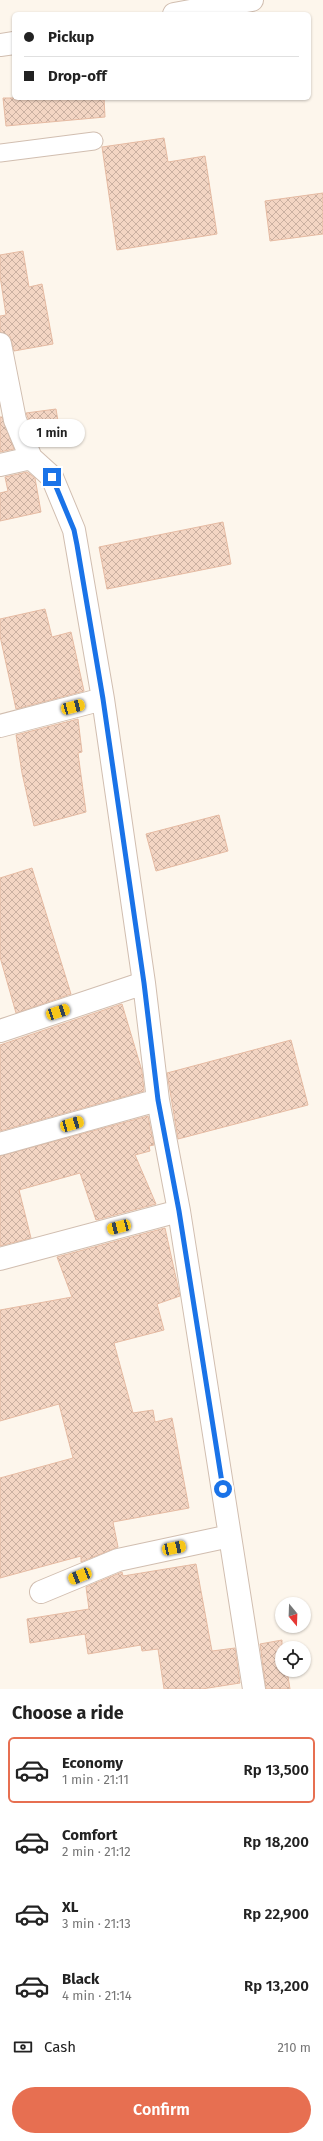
<!DOCTYPE html>
<html lang="en">
<head>
<meta charset="utf-8">
<style>
  :root { --surface:#fff; --page:#f6f6f6; --text:#222; --muted:#767676; --line:#e0e0e0; --accent:#e76f51 }
  body { margin:0; font-family:"Fira Sans",sans-serif; background:var(--page); color:var(--text); height:100vh; display:flex; flex-direction:column; font-size:15px; white-space:nowrap }
  * { box-sizing:border-box; margin:0 }
  p { font-size:13px; color:var(--muted) }
  .icon { flex:none; width:22px; height:22px; fill:none; stroke:currentColor; stroke-width:2; stroke-linecap:round; stroke-linejoin:round }
  .map { position:relative; height:1689px; overflow:hidden }
  .sheet { display:flex; flex-direction:column; background:var(--surface); flex:1 }
  .sheet>* { flex:none }
  .top-card { position:absolute; left:12px; top:12px; width:299px; height:88px; border-radius:6px; box-shadow:0 1px 3px #0004; display:grid; align-content:center; height:88px; padding:0 12px; background:var(--surface) }
  .needle { width:26px; rotate:161deg }
  .fabs { position:absolute; left:275px; top:1597px; display:grid; gap:8px }
  .fabs a { display:grid; place-items:center; width:36px; height:36px; border-radius:50%; background:var(--surface); box-shadow:0 1px 3px #0004; font-size:20px }
  .end { position:absolute; width:18px; height:18px; margin:-9px; border:5px solid #1a73e8; background:#fff; box-shadow:0 0 0 2px #fff }
  .from { border-radius:50% }
  .bubble { position:absolute; height:28px; border-radius:14px; background:var(--surface); box-shadow:0 1px 3px #0004; font-size:13px; font-weight:600; line-height:28px; text-align:center }
  .car { position:absolute; width:12px; height:24px; margin:-12px -6px; border-radius:5px; box-shadow:0 0 3px 1px #0007; background:linear-gradient(#f5c518 24%,#345 0 40%,#f5c518 0 76%,#345 0 86%,#f5c518 0) }
  .top-card b { display:flex; align-items:center; gap:14px; height:38px; font-size:15px }
  .top-card b+b { border-top:1px solid var(--line) }
  .top-card i { width:10px; height:10px; background:var(--text) }
  ul { padding:0; list-style:none }
  li { display:flex; align-items:center; gap:12px; height:66px; margin:0 8px 6px; padding:0 4px; border:2px solid transparent; border-radius:6px }
  li div { flex:1 }
  li b { display:block; font-size:15px }
  li em { font-style:normal; font-weight:600 }
  li.on { border-color:var(--accent) }
  li>.icon { width:36px; height:36px; stroke-width:1.5 }
  h2 { padding:0 12px; font-size:18px; line-height:48px }
  .pay { display:flex; align-items:center; gap:10px; height:44px; padding:0 12px; font-size:15px }
  .pay p { margin-inline-start:auto }
  .button { display:flex; gap:8px; margin-top:auto; padding:8px 12px }
  .button a { flex:1; height:46px; border-radius:24px; background:var(--accent); color:#fff; font-size:16px; font-weight:600; line-height:46px; text-align:center }
  .map>svg:first-child { display:block }
  .building { fill:url(#building-cross-hatch); stroke:#e6bba3 }
  .lines { fill:none; stroke-linecap:round; stroke-linejoin:round }
  .service-casing { stroke:#d1beb0; stroke-width:19 }
  .minor-casing { stroke:#d1beb0; stroke-width:24 }
  .service { stroke:#fff; stroke-width:17 }
  .minor { stroke:#fff; stroke-width:22 }
  .route { stroke:#1a73e8; stroke-width:5 }
</style>
</head>
<body>
<div class="map">
<svg width="323" height="1689" viewBox="0 0 323 1689">
  <defs>
    <pattern id="building-cross-hatch" width="8" height="8" patternUnits="userSpaceOnUse"><rect width="8" height="8" fill="#f3d5c3"/><path d="M0 0l8 8M0 8l8-8" fill="none" stroke="#cab0a1"/></pattern>
  </defs>
  <rect width="100%" height="100%" fill="#fdf6ec"/>
  <path class="building" d="M 3,98 L 104,98 L 105,117 L 6,126 Z
    M 164,138 L 168,162 L 205,156 L 217,234 L 117,250 L 102,147 Z
    M 323,193 L 323,234 L 270,241 L 265,201 Z
    M 23,251 L 29,287 L 42,284 L 53,344 L 14,351 L 10,336 L 0,332 L 0,316 L 6,315 L 0,276 L 0,255 Z
    M 56,409 L 60,433 L 36,437 L 26,413 Z
    M 0,417 L 2,417 L 14,449 L 0,452 Z
    M 27,472 L 35,478 L 41,512 L 0,521 L 0,493 L 8,491 L 5,477 Z
    M 223,522 L 231,564 L 107,589 L 99,547 Z
    M 45,609 L 52,637 L 71,632 L 84,691 L 16,709 L 0,636 L 0,619 Z
    M 78,719 L 82,752 L 78,753 L 86,812 L 34,826 L 22,773 L 16,735 Z
    M 219,815 L 228,851 L 156,871 L 146,834 Z
    M 32,868 L 71,994 L 16,1013 L 0,957 L 0,878 Z
    M 122,1004 L 142,1071 L 144,1091 L 0,1131 L 0,1045 Z
    M 291,1040 L 308,1105 L 178,1139 L 167,1073 Z
    M 148,1116 L 154,1145 L 149,1146 L 150,1151 L 135,1155 L 156,1204 L 96,1220 L 80,1173 L 19,1190 L 31,1238 L 0,1246 L 0,1156 Z
    M 165,1228 L 180,1296 L 157,1304 L 164,1330 L 114,1343 L 133,1413 L 153,1410 L 155,1422 L 172,1418 L 189,1508 L 113,1522 L 118,1547 L 81,1562 L 81,1556 L 0,1578 L 0,1478 L 73,1458 L 59,1404 L 0,1421 L 0,1310 L 72,1297 L 57,1257 Z
    M 196,1564 L 212,1651 L 235,1648 L 240,1683 L 202,1689 L 164,1689 L 158,1649 L 142,1651 L 141,1645 L 88,1654 L 85,1634 L 30,1643 L 27,1619 L 89,1609 L 86,1587 L 122,1572 L 123,1576 Z
    M 282,1640 L 282,1670 L 287,1670 L 290,1689 L 266,1689 L 260,1644 Z"/>
  <g class="lines">
    <g class="service-casing">
      <path id="service" d="M 0,153 L 94,141"/>
    </g>
    <g class="minor-casing">
      <path id="minor" d="M 174,14 L 252,0
        M 0,45 L 14,43
        M 0,344 L 15,420 L 31,458 L 52,477 L 74,530 L 103,699 L 144,983 L 158,1100 L 179,1211 L 254,1689
        M 0,465 L 31,458
        M 0,726 L 103,699
        M 0,1031 L 144,983
        M 0,1144 L 158,1100
        M 0,1259 L 179,1211
        M 41,1592 L 118,1560 L 230,1536"/>
    </g>
    <use href="#service" class="service"/>
    <use href="#minor" class="minor"/>
  </g>
  <g class="lines">
    <path class="route" d="M 52,477 L 74,530 L 77,545 L 103,699 L 144,983 L 158,1100 L 179,1211 L 223,1489"/>
  </g>
</svg>
<div class="fabs">
<a><svg class="needle" viewBox="-14 -14 28 28"><path d="M0-13l5 13h-10z" fill="#e53935"/><path d="M0 13l5-13h-10z" fill="#767676"/></svg></a>
<a><svg class="icon" aria-label="locate" viewBox="0 0 24 24"><circle cx="12" cy="12" r="6"/><path d="M12 2v4M12 18v4M2 12h4M18 12h4"/></svg></a>
</div>
<i class="end from" style="left:223px;top:1489px"></i>
<i class="end" style="left:52px;top:477px"></i>
<div class="bubble" style="left:19px;top:419px;width:66px">1 min</div>
<i class="car" style="left:73px;top:707px;rotate:75deg"></i>
<i class="car" style="left:58px;top:1012px;rotate:72deg"></i>
<i class="car" style="left:72px;top:1124px;rotate:74deg"></i>
<i class="car" style="left:119px;top:1227px;rotate:255deg"></i>
<i class="car" style="left:174px;top:1548px;rotate:78deg"></i>
<i class="car" style="left:80px;top:1576px;rotate:248deg"></i>
<div class="top-card">
<b><i class="from"></i>Pickup</b>
<b><i></i>Drop-off</b>
</div>
</div>
<section class="sheet">
<h2>Choose a ride</h2>
<ul>
<li class="on"><svg class="icon" aria-label="car" viewBox="0 0 24 24"><path d="M5 17H2v-5l4-1 3-4h7l3 4 3 1v5h-3M9 17h6M6 11h13"/><circle cx="7" cy="17" r="2"/><circle cx="17" cy="17" r="2"/></svg><div><b>Economy</b><p>1 min · 21:11</p></div><em>Rp 13,500</em></li>
<li><svg class="icon" aria-label="car" viewBox="0 0 24 24"><path d="M5 17H2v-5l4-1 3-4h7l3 4 3 1v5h-3M9 17h6M6 11h13"/><circle cx="7" cy="17" r="2"/><circle cx="17" cy="17" r="2"/></svg><div><b>Comfort</b><p>2 min · 21:12</p></div><em>Rp 18,200</em></li>
<li><svg class="icon" aria-label="car" viewBox="0 0 24 24"><path d="M5 17H2v-5l4-1 3-4h7l3 4 3 1v5h-3M9 17h6M6 11h13"/><circle cx="7" cy="17" r="2"/><circle cx="17" cy="17" r="2"/></svg><div><b>XL</b><p>3 min · 21:13</p></div><em>Rp 22,900</em></li>
<li><svg class="icon" aria-label="car" viewBox="0 0 24 24"><path d="M5 17H2v-5l4-1 3-4h7l3 4 3 1v5h-3M9 17h6M6 11h13"/><circle cx="7" cy="17" r="2"/><circle cx="17" cy="17" r="2"/></svg><div><b>Black</b><p>4 min · 21:14</p></div><em>Rp 13,200</em></li>
</ul>
<div class="pay"><svg class="icon" aria-label="cash" viewBox="0 0 24 24"><path d="M3 7h18v10H3z"/><circle cx="12" cy="12" r="2"/></svg>Cash<p>210 m</p></div>
<div class="button"><a>Confirm</a></div>
</section>
</body>
</html>
